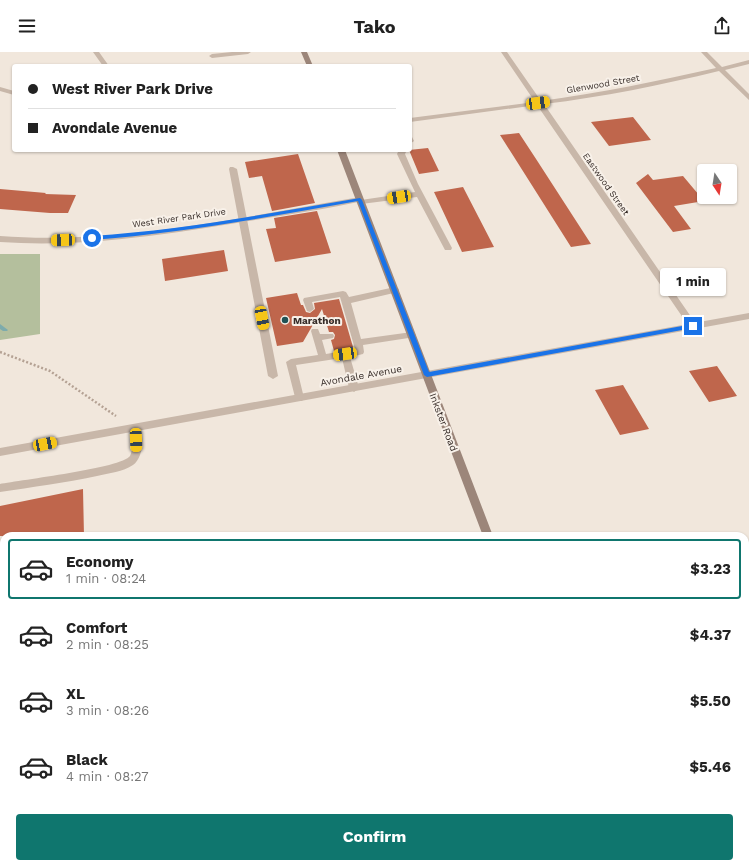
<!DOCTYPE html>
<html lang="en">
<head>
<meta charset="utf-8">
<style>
  :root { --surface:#fff; --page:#f6f6f6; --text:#222; --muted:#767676; --line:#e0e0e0; --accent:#0f766e }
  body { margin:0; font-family:"Work Sans",sans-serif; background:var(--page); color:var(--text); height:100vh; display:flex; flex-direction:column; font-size:15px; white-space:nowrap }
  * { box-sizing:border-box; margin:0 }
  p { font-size:13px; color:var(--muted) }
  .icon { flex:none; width:22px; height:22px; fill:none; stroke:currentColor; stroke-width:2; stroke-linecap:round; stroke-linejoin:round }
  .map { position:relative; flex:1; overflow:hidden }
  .sheet { position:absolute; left:0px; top:480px; width:749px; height:336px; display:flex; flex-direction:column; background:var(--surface); border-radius:12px 12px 0 0; box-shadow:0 1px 3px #0004 }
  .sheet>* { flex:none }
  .hud { position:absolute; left:12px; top:12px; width:400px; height:88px; border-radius:4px; box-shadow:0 1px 3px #0004; display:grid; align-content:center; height:88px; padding:0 16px; background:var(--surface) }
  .needle { width:26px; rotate:168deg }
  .fabs { position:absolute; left:697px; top:112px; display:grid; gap:8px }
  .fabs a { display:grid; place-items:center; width:40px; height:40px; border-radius:4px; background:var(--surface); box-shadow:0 1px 3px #0004; font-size:20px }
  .end { position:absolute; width:18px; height:18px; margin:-9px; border:5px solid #1a73e8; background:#fff; box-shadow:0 0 0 2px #fff }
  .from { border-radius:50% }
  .bubble { position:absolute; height:28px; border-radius:4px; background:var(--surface); box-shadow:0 1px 3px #0004; font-size:13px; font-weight:700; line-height:28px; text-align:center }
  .car { position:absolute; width:12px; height:24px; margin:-12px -6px; border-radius:5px; box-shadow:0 0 3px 1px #0007; background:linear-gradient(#f5c518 24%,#345 0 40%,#f5c518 0 76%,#345 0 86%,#f5c518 0) }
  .hud b { display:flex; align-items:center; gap:14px; height:38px; font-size:15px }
  .hud b+b { border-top:1px solid var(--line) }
  .hud i { width:10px; height:10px; background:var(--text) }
  ul { padding:7px 0 0; list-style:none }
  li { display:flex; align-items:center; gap:12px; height:60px; margin:0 8px 6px; padding:0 8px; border:2px solid transparent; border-radius:4px }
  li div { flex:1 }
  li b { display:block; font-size:15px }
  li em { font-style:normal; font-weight:700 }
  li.current { border-color:var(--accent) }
  li>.icon { width:36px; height:36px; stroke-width:1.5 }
  .cta { display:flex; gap:8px; margin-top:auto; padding:8px 16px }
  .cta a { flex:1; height:46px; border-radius:4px; background:var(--accent); color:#fff; font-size:16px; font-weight:700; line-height:46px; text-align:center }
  header { display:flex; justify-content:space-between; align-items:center; height:52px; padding:0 16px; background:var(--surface); font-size:18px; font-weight:700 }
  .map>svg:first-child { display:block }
  .green { fill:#b4bf9d }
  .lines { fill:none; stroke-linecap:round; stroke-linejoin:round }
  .stream { fill:#7dabac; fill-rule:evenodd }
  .building { fill:#bf664c }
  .path { stroke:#b4a193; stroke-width:2.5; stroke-dasharray:2 2; stroke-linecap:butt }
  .service { fill:#c8b7a9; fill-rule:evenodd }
  .minor { fill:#c8b7a9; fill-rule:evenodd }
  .tertiary { fill:#c8b7a9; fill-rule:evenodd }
  .secondary { fill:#9c867a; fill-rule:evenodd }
  .route { fill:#1a73e8 }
  .poi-dot { fill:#205255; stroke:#f8f1e9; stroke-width:1.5 }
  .labels { text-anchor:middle; stroke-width:4; stroke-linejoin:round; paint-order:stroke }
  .far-street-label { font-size:9px; fill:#362c28; stroke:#f8f1e9 }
  .poi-label { font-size:10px; font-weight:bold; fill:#362c28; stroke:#f8f1e9; text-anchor:start }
  .street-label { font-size:10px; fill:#362c28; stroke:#f8f1e9 }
</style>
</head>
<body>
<header><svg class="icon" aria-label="menu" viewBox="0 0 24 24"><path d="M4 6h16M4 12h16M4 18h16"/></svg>Tako<svg class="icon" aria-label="share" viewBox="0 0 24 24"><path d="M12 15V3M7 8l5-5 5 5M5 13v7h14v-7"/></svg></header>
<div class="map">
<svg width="749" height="816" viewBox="0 0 749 816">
  <rect width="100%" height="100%" fill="#f1e7dc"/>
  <path class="green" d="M 0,202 L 40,202 L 40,282 L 0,288 Z"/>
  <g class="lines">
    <path class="stream" d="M 0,272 L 8,278 L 7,279 L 3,279 L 0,277 Z"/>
  </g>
  <path class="building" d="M 633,65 L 651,88 L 609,94 L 591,70 Z
    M 519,81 L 538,110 L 591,192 L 571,195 L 500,83 Z
    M 428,96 L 439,119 L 419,122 L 409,98 Z
    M 298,102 L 315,151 L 272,159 L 262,124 L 249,126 L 245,110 Z
    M 648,122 L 653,128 L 683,124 L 704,149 L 674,154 L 691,177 L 673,180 L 636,131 Z
    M 463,135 L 494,195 L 462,200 L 434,140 Z
    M 0,137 L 46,141 L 45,142 L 76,143 L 68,161 L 50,161 L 0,157 Z
    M 317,159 L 331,201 L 275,210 L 266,177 L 276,176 L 274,166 Z
    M 224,198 L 228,219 L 165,229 L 162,207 Z
    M 297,241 L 301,253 L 303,253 L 306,260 L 310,261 L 315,257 L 314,251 L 339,247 L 353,295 L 334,299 L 331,288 L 334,287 L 335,283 L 333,280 L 329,280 L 322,257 L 303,290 L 277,294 L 266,246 Z
    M 717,314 L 737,344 L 709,350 L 689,319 Z
    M 623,333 L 649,377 L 620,383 L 595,338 Z
    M 83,437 L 84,484 L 0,484 L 0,454 Z"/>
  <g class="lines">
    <path class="path" d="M 0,300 L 50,319 L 116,364"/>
    <path class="service" d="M 232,0 L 251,0 L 248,2 L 212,6 L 209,4 L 212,2 Z
      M 410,84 L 412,85 L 414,89 L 410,92 Z
      M 399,98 L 407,98 L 405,102 L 418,132 L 452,196 L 451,198 L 445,198 L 417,145 L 361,152 L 357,150 L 361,148 L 415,140 L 397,102 Z
      M 230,115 L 233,115 L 237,117 L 278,324 L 273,327 L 268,324 L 229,117 Z
      M 395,235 L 398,236 L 399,238 L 398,240 L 351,251 L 361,287 L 412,280 L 416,283 L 415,285 L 363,293 L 364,300 L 363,302 L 350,305 L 359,336 L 354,340 L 349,336 L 342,306 L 296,313 L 304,346 L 302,349 L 296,349 L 286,310 L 291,307 L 318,303 L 311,279 L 312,277 L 318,277 L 320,282 L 333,282 L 334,284 L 333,286 L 322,288 L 326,302 L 355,297 L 340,245 L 312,250 L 314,257 L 310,260 L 307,259 L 303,248 L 304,246 L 343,239 L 346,240 L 349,245 Z
      M 136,372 L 139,373 C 145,384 143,406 133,413 C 123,420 109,421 97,424 C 65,431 32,435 0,440 L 0,432 C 20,428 122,416 130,404 C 134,396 131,384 131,376 L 133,373 Z
      M 217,812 L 231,812 L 232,816 L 218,816 Z
      M 386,812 L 412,812 L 410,816 L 384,816 Z
      M 691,812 L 705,812 L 703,816 L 689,816 Z"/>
    <path class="minor" d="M 93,0 L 99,0 L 109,14 L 103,14 Z
      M 501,0 L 507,0 L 541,49 C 600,41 658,29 716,16 L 701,0 L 707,0 L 722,15 L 749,8 L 749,12 L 725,18 L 749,42 L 749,48 L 719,19 C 661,33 603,45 544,52 L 696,272 L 697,274 L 696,276 L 690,276 L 537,53 L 410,70 L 410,66 L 535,50 Z
      M 0,35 L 14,39 L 14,43 L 0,39 Z
      M 360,145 L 363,145 L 363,149 C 327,157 290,162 255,168 C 171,182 85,196 0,190 L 0,184 C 119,193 243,165 360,145 Z"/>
    <path class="tertiary" d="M 749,261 L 749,267 L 0,404 L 0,396 Z"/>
    <path class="secondary" d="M 301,0 L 307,0 L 313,14 L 307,14 Z
      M 337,98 L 345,98 L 493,484 L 483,484 Z
      M 608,812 L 622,812 L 623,816 L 609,816 Z"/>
  </g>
  <path class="route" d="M 360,146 L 362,148 L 429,320 L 693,272 L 696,274 L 693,276 L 427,325 L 424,323 L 358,149 C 270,165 182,181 92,188 L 89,186 L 92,184 C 182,178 271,161 360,146 Z"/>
  <circle class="poi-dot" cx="285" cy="268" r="4"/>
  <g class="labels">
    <g class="far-street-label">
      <text transform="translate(603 32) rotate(-10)" y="3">Glenwood Street</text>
      <text transform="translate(606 132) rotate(55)" y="3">Eastwood Street</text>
      <text transform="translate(179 166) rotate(-8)" y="3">West River Park Drive</text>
    </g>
    <g class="poi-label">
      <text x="293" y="272">Marathon</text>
    </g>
    <g class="street-label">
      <text transform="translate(361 323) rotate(-10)" y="4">Avondale Avenue</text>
      <text transform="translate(444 370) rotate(69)" y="4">Inkster Road</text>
    </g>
  </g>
</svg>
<div class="fabs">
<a><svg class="needle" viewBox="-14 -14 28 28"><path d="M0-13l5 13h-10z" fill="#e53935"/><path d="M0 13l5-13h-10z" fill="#767676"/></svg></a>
</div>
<i class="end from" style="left:92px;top:186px"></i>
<i class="end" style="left:693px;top:274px"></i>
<div class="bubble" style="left:660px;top:216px;width:66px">1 min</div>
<i class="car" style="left:538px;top:51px;rotate:82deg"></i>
<i class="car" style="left:399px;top:145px;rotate:261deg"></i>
<i class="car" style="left:63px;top:188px;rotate:268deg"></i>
<i class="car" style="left:262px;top:266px;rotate:169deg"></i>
<i class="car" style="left:345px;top:302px;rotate:262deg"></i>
<i class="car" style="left:136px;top:388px;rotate:178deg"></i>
<i class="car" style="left:45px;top:392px;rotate:79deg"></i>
<div class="hud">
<b><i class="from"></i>West River Park Drive</b>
<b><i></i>Avondale Avenue</b>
</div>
<section class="sheet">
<ul>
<li class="current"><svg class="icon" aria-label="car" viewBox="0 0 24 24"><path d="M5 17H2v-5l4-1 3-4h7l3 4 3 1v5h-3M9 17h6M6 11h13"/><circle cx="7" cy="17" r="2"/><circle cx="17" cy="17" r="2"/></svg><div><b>Economy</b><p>1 min · 08:24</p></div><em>$3.23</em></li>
<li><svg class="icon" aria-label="car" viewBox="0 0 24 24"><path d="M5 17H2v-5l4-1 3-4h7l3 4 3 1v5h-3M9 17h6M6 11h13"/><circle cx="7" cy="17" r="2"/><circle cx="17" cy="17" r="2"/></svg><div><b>Comfort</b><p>2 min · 08:25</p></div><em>$4.37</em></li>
<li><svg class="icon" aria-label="car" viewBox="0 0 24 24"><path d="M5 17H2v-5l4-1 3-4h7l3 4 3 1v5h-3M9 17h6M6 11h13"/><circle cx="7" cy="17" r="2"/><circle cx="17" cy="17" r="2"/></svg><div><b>XL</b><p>3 min · 08:26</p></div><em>$5.50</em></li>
<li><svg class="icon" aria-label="car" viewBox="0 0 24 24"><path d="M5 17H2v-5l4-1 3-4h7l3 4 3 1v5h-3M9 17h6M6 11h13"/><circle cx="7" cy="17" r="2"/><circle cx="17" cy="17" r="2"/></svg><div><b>Black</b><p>4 min · 08:27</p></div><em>$5.46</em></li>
</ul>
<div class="cta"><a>Confirm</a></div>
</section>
</div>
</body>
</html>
